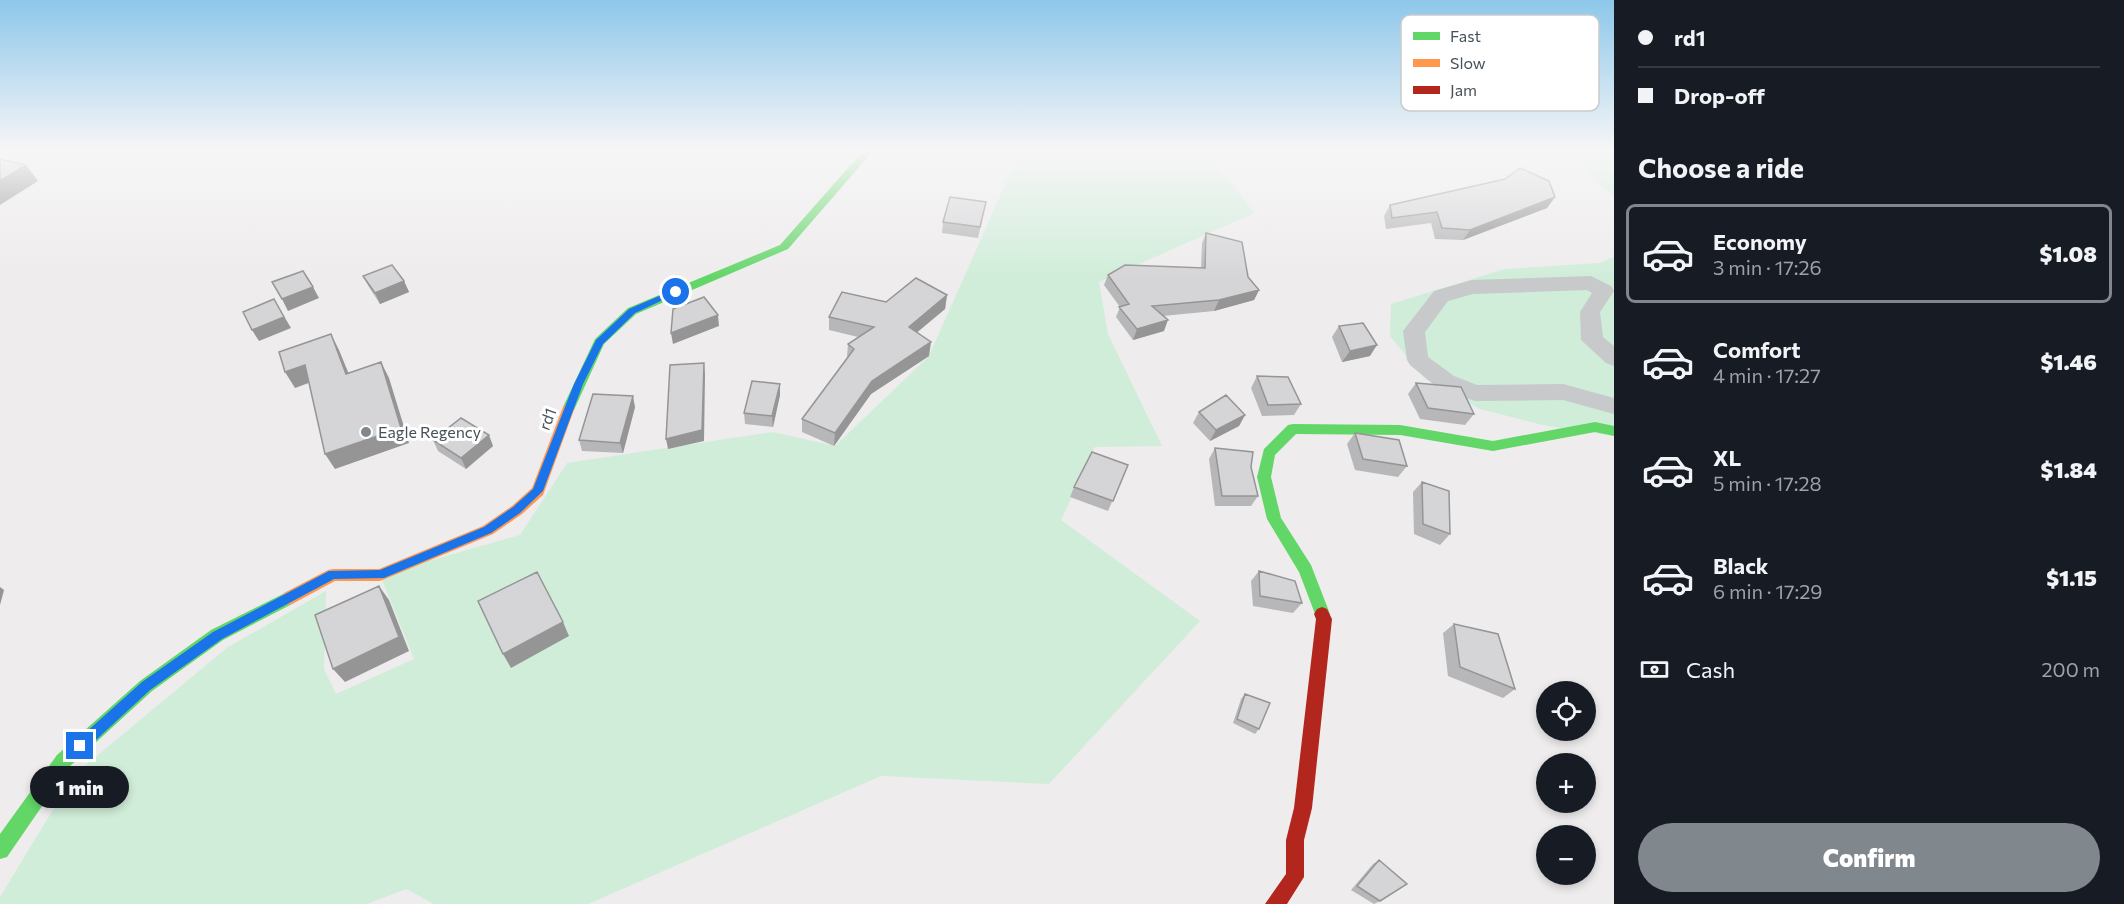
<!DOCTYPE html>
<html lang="en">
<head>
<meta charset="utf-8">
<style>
  :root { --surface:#171b24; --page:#20242c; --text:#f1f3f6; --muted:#9ea1a6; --line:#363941; --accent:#80878d }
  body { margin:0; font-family:Commissioner,sans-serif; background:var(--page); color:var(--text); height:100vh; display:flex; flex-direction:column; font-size:22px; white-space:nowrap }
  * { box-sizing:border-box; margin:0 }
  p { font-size:20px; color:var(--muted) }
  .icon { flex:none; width:33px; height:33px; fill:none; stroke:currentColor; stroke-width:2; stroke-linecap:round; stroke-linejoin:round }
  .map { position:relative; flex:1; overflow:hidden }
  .details { display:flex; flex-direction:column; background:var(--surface); width:510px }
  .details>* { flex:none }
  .hud { display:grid; align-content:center; height:132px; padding:0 24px; background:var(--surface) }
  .tools { position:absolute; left:1536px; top:681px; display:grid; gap:12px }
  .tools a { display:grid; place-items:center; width:60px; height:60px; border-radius:50%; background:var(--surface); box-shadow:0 3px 9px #0003; font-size:30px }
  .end { position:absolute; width:27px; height:27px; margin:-14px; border:8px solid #1a73e8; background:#fff; box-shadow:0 0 0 3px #fff }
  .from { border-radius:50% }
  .bubble { position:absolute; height:42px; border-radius:21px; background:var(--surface); box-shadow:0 3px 9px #0003; font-size:20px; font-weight:800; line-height:42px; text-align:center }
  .hud b { display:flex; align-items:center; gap:21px; height:57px; font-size:22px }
  .hud b+b { border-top:2px solid var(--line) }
  .hud i { width:15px; height:15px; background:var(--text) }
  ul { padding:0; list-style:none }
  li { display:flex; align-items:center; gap:18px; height:99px; margin:0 12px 9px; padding:0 12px; border:3px solid transparent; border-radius:9px }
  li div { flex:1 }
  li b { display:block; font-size:22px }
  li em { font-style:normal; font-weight:800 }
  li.on { border-color:var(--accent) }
  li>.icon { width:54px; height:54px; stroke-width:1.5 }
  h2 { padding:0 24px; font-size:27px; line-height:72px }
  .pay { display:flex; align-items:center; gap:15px; height:66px; padding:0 24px; font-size:22px }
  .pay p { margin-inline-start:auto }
  .button { display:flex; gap:12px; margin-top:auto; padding:12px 24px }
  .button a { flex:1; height:69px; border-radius:36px; background:var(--accent); color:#fff; font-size:24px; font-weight:800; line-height:69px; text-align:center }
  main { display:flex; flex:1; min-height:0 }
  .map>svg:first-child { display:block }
  .green { fill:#d0edd9 }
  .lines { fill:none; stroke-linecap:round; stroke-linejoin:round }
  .street { fill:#c7c9cb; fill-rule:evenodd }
  .fast { fill:#63d668; fill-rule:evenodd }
  .slow { fill:#ff974d; fill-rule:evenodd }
  .jam { fill:#b3261e; fill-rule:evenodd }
  .wall { fill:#b7b7b9 }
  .shaded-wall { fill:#959596 }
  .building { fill:#d5d5d7; stroke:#959596; stroke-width:1.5 }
  .route { fill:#1a73e8 }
  .poi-dot { fill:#80878d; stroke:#fff; stroke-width:2 }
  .labels { text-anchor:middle; stroke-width:6; stroke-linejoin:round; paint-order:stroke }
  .street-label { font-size:16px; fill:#445159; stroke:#fff }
  .poi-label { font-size:16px; fill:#445159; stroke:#fff; text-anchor:start }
  .key { fill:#fff; stroke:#c7cbcd; stroke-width:1.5 }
  .key-label { font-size:16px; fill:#445159 }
</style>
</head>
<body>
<main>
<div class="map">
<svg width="1614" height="904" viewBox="0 0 1614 904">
  <rect width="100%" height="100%" fill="#eeeced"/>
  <path class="green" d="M 1020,151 L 1207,151 L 1254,213 L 1099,282 L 1108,334 L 1162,446 L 1095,447 L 1061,520 L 1200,621 L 1049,784 L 881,776 L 588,904 L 434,904 L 406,889 L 367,904 L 0,904 L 0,897 L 74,775 L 228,647 L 326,591 L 324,669 L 336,694 L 414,659 L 380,575 L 520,535 L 567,463 L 773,432 L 835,446 L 929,356 Z
    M 1585,151 L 1614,151 L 1614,197 L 1587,173 Z
    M 1614,257 L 1614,436 L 1542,425 L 1480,409 L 1425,379 L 1390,336 L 1391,304 L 1505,269 L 1599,263 Z"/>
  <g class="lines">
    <path class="street" d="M 1591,276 L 1611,286 L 1614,291 L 1600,312 L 1603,337 L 1614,346 L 1614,366 L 1606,363 L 1581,340 L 1580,312 L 1592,293 L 1587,290 L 1473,294 L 1448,301 L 1425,332 L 1428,357 L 1454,376 L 1477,385 L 1563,384 L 1614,398 L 1614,414 L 1563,400 L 1475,401 L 1438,388 L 1410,365 L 1407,360 L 1403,331 L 1434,291 L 1472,280 Z"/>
    <path class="fast" d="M 863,151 L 873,151 L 788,249 L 636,314 L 604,344 L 574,410 L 564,410 L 563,407 L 595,339 L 628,308 L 780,245 Z
      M 1595,422 L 1614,426 L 1614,436 L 1595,432 L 1493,451 L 1400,435 L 1296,434 L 1275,455 L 1271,477 L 1281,518 L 1311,565 L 1330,614 L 1327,619 L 1322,621 L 1317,619 L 1299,572 L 1267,519 L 1257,477 L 1264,449 L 1288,425 L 1293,424 L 1400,425 L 1493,441 Z
      M 289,591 L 294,593 L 297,598 L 294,603 L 223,640 L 152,691 L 69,767 L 7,857 L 0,859 L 0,834 L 57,755 L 140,681 L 211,630 Z"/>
    <path class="slow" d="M 569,402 L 575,407 L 543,495 L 522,514 L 493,534 L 380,581 L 335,581 L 294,603 L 289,605 L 284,603 L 281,598 L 284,593 L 328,570 L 333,569 L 379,569 L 483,526 L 512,506 L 532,488 L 563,407 Z"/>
    <path class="jam" d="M 1322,607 L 1327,609 L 1332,619 L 1312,808 L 1304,840 L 1304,877 L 1287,904 L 1265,904 L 1286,874 L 1286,840 L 1294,808 L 1316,619 L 1314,614 L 1317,609 Z"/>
  </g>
  <path class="wall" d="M 1555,197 L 1547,208 L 1463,240 L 1435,239 L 1431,223 L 1386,229 L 1384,216 L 1390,205 Z
    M 986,202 L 978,238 L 942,233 L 943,222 Z
    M 1206,233 L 1248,277 L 1259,290 L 1254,300 L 1214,311 L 1163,316 L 1164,331 L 1133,340 L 1116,317 L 1120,307 L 1104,285 L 1108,275 L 1201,268 L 1202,243 Z
    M 363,276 L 404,281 L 409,292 L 380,304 L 369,287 Z
    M 947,295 L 945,309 L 917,332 L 929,356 L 871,394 L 834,446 L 802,432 L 802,419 L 848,358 L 847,357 L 848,344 L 858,337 L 829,330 L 829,317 L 886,302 Z
    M 1339,326 L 1370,356 L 1342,362 L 1332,337 Z
    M 1257,376 L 1301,404 L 1294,415 L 1262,416 L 1251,388 Z
    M 1416,383 L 1474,414 L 1465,425 L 1420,419 L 1408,394 Z
    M 780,384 L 780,395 L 773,427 L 745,424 L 744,413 Z
    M 635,407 L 623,453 L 582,451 L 579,440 Z
    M 1199,412 L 1245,415 L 1239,426 L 1210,441 L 1193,423 Z
    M 1355,433 L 1407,466 L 1398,477 L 1355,470 L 1347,444 Z
    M 433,440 L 493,446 L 466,469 L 438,451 Z
    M 1215,448 L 1251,467 L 1258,496 L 1251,506 L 1215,506 L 1209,459 Z
    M 1128,465 L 1108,511 L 1070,497 L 1074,487 Z
    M 1422,482 L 1450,534 L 1440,545 L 1414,534 L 1413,492 Z
    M 1259,571 L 1302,603 L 1293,613 L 1253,606 L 1251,581 Z
    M 1454,624 L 1515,689 L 1503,698 L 1448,676 L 1443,633 Z
    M 1245,694 L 1259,729 L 1255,734 L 1233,723 L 1241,699 Z
    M 1379,860 L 1380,901 L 1374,904 L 1351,890 L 1373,864 Z"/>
  <path class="shaded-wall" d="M 26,165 L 38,181 L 0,205 L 0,181 Z
    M 1555,197 L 1547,208 L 1463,240 L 1470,230 Z
    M 404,281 L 409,292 L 380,304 L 375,293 Z
    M 313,287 L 319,298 L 288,311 L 282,299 Z
    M 1259,290 L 1254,300 L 1214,311 L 1219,300 Z
    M 947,295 L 945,309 L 908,340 L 909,327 Z
    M 274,299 L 291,328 L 259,341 L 252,330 Z
    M 718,315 L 719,326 L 673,344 L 671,333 Z
    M 1168,320 L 1164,331 L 1133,340 L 1137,329 Z
    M 331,334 L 339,350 L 355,389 L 346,374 Z
    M 931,342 L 929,356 L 871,394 L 834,446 L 835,433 L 872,381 Z
    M 1377,345 L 1370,356 L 1342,362 L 1350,351 Z
    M 381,362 L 389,378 L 409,443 L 335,469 L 325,454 Z
    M 704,363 L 705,375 L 704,441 L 668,449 L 666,439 Z
    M 305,365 L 314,381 L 295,388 L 285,372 Z
    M 780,384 L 780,395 L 773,427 L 772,416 Z
    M 633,396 L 635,407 L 623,453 L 620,443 Z
    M 1245,415 L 1239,426 L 1210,441 L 1216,430 Z
    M 489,435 L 493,446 L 466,469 L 461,458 Z
    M 379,586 L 389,600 L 409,651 L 345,682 L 333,669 Z
    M 0,587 L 4,590 L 0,605 Z
    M 563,622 L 569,636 L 511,668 L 503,654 Z"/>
  <path class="building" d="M 0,159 L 26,165 L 0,181 Z
    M 1520,168 L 1549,181 L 1555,197 L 1470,230 L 1442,228 L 1437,212 L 1392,218 L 1390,205 L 1505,179 Z
    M 950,197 L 986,202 L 980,227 L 943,222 Z
    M 1206,233 L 1242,242 L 1248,277 L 1259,290 L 1219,300 L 1152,306 L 1168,320 L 1137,329 L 1119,307 L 1129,304 L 1108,275 L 1125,265 L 1205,268 Z
    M 392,265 L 404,281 L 375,293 L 363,276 Z
    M 303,271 L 313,287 L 282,299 L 272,282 Z
    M 916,278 L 947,295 L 909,327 L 931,342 L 872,381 L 835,433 L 802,419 L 854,349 L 848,344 L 874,327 L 829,317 L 842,292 L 886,302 Z
    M 704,297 L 718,315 L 671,333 L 673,309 Z
    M 274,299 L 284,317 L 252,330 L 243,312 Z
    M 1363,323 L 1377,345 L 1350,351 L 1339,326 Z
    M 331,334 L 346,374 L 381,362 L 401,428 L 325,454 L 305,365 L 285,372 L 279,352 Z
    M 704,363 L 702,430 L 666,439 L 670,365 Z
    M 1257,376 L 1288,377 L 1301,404 L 1268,405 Z
    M 752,381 L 780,384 L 772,416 L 744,413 Z
    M 1416,383 L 1461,387 L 1474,414 L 1428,408 Z
    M 593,394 L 633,396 L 620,443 L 579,440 Z
    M 1226,395 L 1245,415 L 1216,430 L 1199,412 Z
    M 461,418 L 489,435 L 461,458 L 433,440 Z
    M 1355,433 L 1399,440 L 1407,466 L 1363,459 Z
    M 1215,448 L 1253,452 L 1251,467 L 1258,496 L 1222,496 Z
    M 1092,452 L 1128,465 L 1113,501 L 1074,487 Z
    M 1422,482 L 1449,491 L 1450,534 L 1423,524 Z
    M 1259,571 L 1295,581 L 1302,603 L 1260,596 Z
    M 537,572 L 563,622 L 503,654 L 478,601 Z
    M 379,586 L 399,637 L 333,669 L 315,615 Z
    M 1454,624 L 1498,634 L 1515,689 L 1460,667 Z
    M 1245,694 L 1270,703 L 1259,729 L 1237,719 Z
    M 1379,860 L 1407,884 L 1380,901 L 1357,886 Z"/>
  <linearGradient id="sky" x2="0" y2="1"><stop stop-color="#8dc7ea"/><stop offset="0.54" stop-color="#f7f6f7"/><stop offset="1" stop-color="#f7f6f7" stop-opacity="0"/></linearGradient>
  <rect width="1614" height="278" fill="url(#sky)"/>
  <path class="route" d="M 673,290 L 680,292 L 635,313 L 603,344 L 583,384 L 543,491 L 520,513 L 491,533 L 384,578 L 334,579 L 222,639 L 150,690 L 84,751 L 75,751 L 73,746 L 75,742 L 142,682 L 213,632 L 329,571 L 380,570 L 484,527 L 513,507 L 533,489 L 574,384 L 596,340 L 629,309 Z"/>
  <circle class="poi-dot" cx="366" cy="432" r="6"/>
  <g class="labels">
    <g class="street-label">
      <text transform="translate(547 419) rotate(-69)" y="6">rd1</text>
    </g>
    <g class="poi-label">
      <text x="378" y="438">Eagle Regency</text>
    </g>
  </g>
  <rect x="1401" y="15" width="198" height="96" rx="9" class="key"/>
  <rect x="1413" y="32" width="27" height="8" fill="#63d668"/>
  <rect x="1413" y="59" width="27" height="8" fill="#ff974d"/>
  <rect x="1413" y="86" width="27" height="8" fill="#b3261e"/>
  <g class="key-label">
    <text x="1450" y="42">Fast</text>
    <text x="1450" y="69">Slow</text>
    <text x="1450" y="96">Jam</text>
  </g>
</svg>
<div class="tools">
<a><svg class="icon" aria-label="locate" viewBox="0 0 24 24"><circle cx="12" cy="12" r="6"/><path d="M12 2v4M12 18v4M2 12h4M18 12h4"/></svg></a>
<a>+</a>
<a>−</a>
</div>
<i class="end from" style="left:676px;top:292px"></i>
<i class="end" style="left:80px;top:746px"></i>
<div class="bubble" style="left:30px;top:766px;width:99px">1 min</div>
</div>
<section class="details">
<div class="hud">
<b><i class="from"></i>rd1</b>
<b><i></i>Drop-off</b>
</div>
<h2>Choose a ride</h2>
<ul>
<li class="on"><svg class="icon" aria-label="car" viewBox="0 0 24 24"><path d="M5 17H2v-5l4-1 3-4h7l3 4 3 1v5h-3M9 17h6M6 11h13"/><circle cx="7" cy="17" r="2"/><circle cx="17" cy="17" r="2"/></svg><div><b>Economy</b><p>3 min · 17:26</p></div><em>$1.08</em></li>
<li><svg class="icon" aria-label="car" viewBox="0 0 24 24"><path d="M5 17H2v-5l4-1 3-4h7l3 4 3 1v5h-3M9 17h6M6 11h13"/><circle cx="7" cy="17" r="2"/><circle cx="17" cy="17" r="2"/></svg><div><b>Comfort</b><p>4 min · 17:27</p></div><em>$1.46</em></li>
<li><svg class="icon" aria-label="car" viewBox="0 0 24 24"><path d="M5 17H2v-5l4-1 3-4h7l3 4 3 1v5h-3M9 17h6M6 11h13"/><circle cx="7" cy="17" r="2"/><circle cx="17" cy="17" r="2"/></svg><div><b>XL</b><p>5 min · 17:28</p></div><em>$1.84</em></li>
<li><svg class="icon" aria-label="car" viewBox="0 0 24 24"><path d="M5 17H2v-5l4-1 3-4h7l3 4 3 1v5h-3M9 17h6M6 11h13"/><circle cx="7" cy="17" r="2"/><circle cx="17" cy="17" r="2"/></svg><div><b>Black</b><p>6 min · 17:29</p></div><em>$1.15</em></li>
</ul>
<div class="pay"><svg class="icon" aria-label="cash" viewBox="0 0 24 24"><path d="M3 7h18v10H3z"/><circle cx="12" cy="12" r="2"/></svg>Cash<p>200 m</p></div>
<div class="button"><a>Confirm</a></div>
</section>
</main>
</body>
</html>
